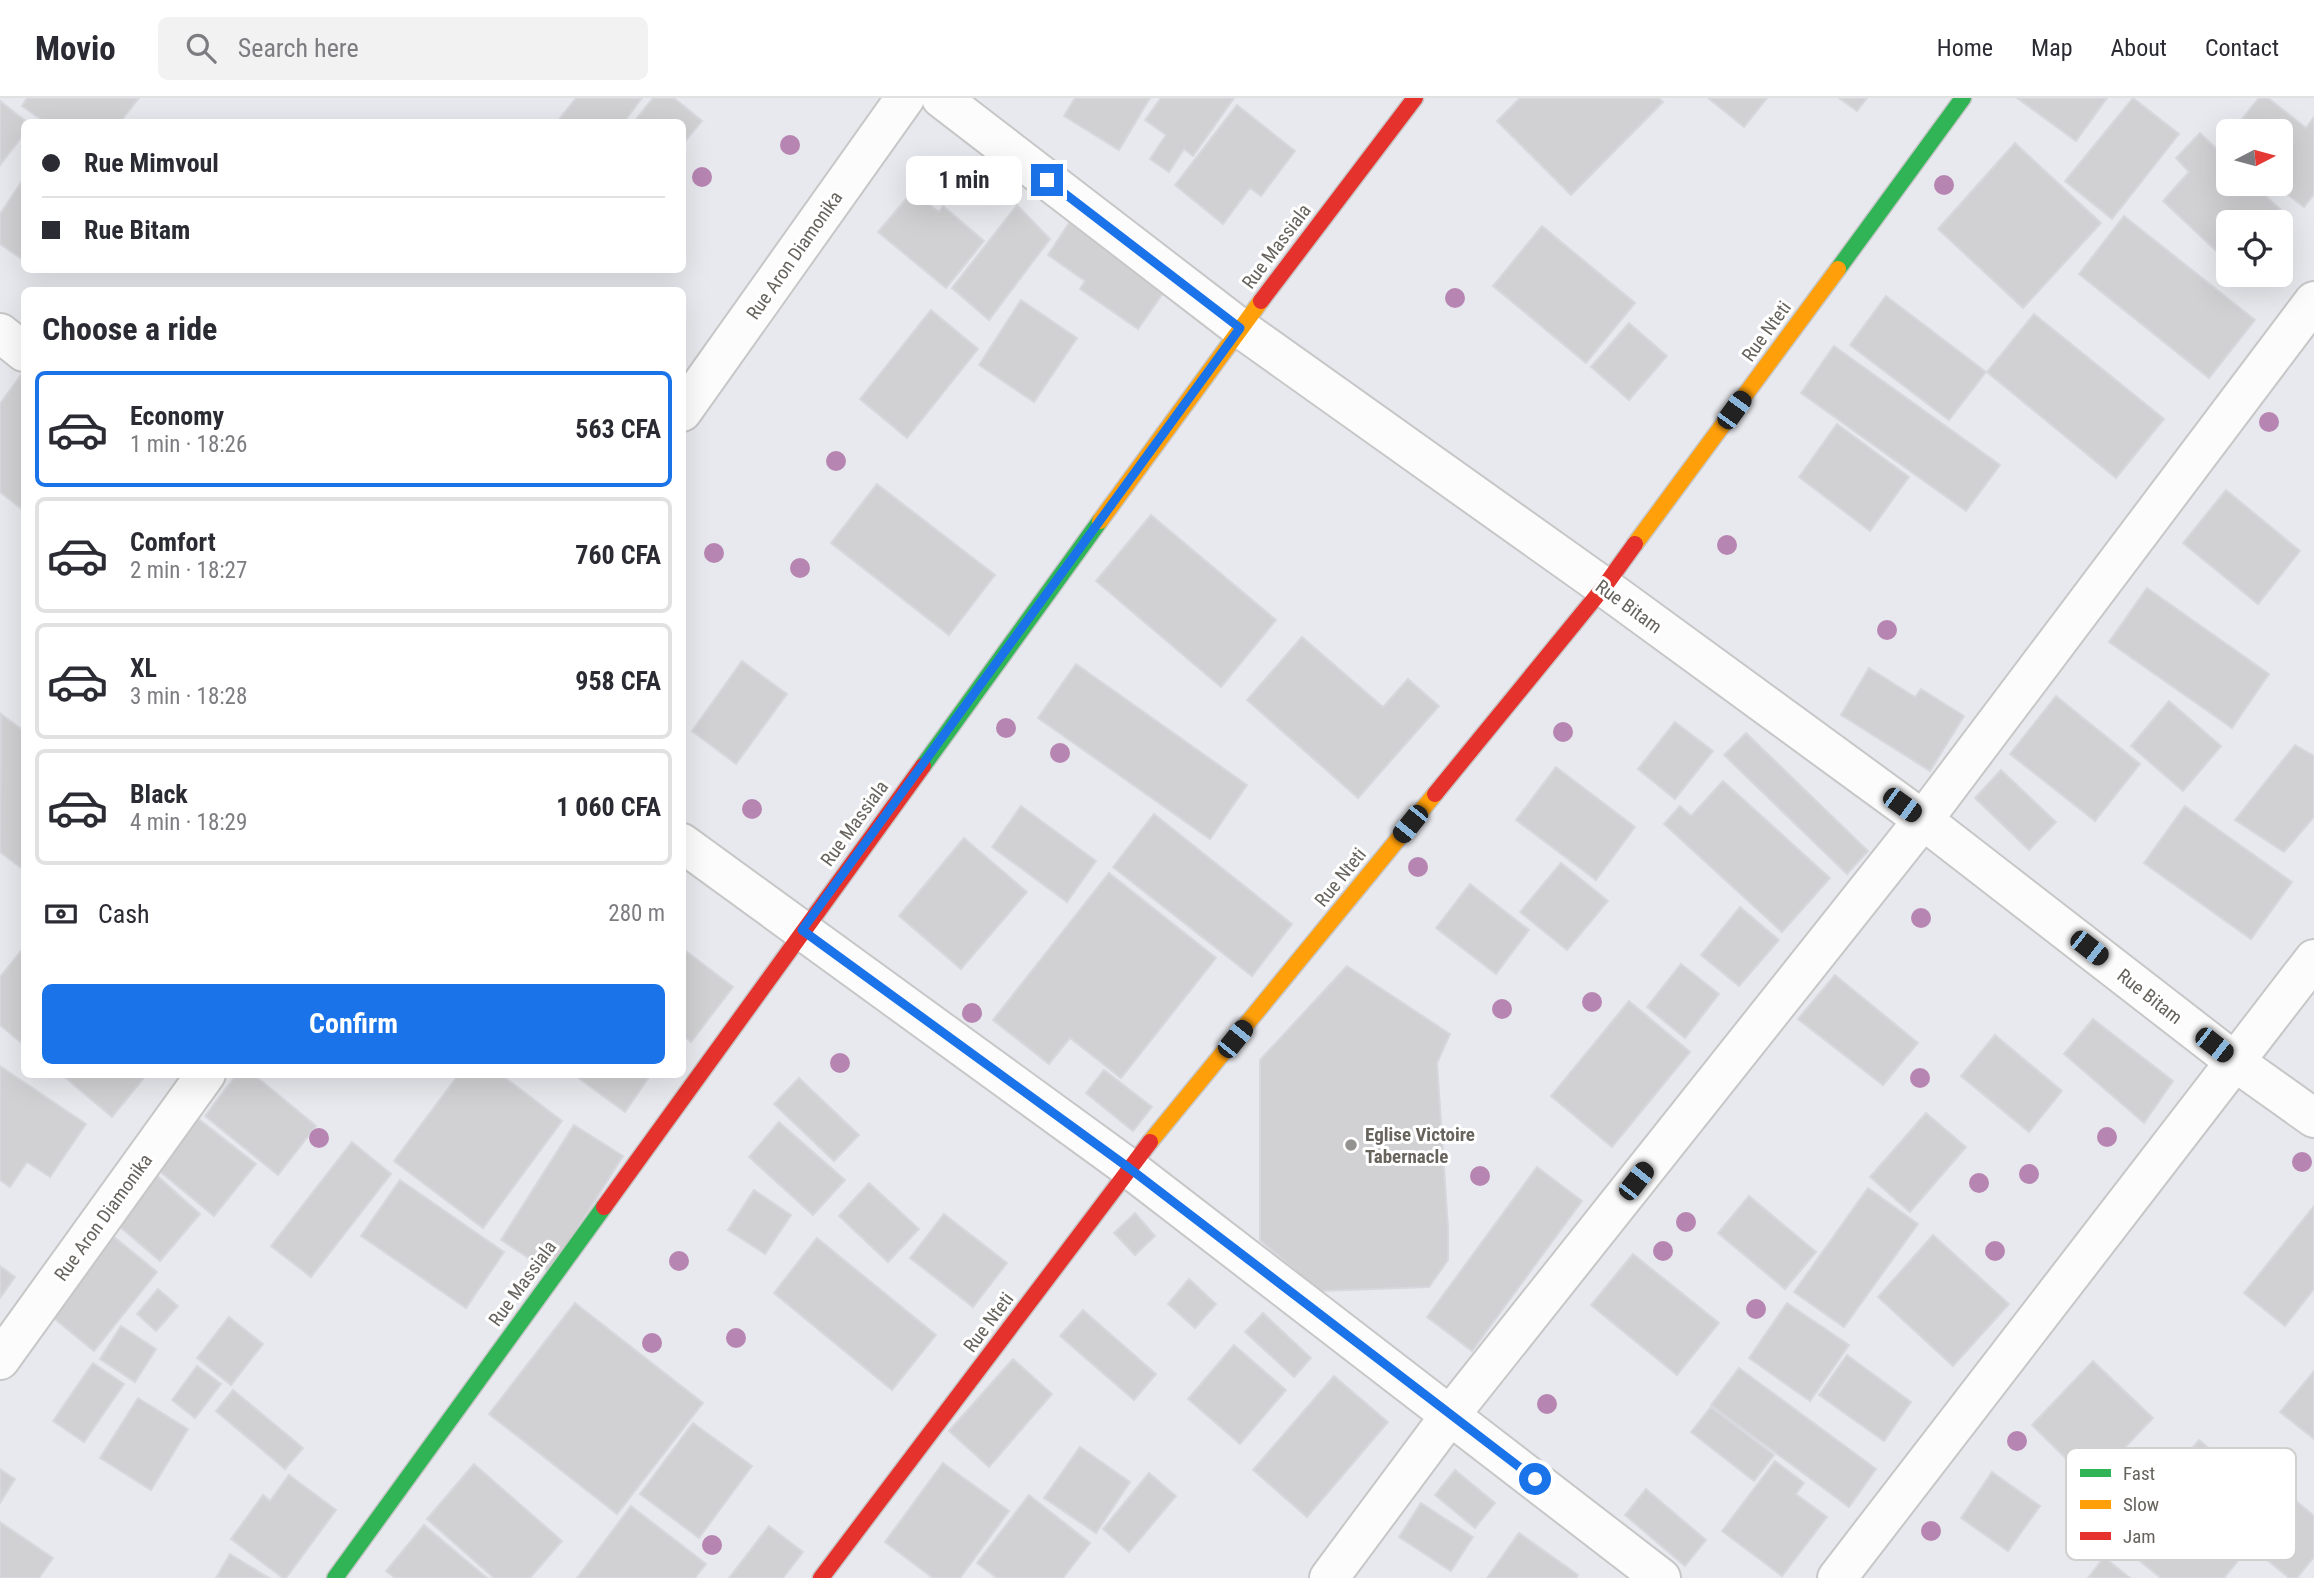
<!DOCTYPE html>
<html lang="en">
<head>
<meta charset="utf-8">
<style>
  :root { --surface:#fff; --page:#f2f2f3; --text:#2b2b33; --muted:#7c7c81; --line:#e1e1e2; --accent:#1a73e8 }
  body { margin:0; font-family:"Roboto Condensed",sans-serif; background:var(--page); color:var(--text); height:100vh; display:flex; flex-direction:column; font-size:26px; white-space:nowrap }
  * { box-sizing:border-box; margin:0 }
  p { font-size:23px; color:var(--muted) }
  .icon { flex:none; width:38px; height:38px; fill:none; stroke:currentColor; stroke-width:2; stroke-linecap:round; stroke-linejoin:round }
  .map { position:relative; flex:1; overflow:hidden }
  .details { position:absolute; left:21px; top:189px; width:665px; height:791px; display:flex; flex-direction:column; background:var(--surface); border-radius:10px; box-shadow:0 7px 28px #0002 }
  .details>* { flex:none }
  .banner { position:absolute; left:21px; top:21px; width:665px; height:154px; border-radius:10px; box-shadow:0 7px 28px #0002; display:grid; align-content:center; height:154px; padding:0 21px; background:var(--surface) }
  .needle { width:46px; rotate:84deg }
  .controls { position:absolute; left:2216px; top:21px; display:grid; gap:14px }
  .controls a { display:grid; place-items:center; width:77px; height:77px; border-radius:10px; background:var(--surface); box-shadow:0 7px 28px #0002; font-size:35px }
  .end { position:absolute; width:32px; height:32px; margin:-16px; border:9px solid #1a73e8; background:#fff; box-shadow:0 0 0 4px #fff }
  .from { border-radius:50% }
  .bubble { position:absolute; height:49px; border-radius:10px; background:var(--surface); box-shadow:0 7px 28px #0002; font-size:23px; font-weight:700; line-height:49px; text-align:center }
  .car { position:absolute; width:21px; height:42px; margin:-21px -10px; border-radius:9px; box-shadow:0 0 5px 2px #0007; background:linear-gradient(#222 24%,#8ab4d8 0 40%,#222 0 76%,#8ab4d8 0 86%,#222 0) }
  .banner b { display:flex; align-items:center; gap:24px; height:66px; font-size:26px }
  .banner b+b { border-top:2px solid var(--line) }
  .banner i { width:18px; height:18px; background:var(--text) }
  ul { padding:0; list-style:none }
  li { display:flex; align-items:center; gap:21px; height:116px; margin:0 14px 10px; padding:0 7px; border:4px solid var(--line); border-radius:10px }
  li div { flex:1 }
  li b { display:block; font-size:26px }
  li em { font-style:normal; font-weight:700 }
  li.current { border-color:var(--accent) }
  li>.icon { width:63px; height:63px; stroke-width:1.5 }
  h2 { padding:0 21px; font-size:32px; line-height:84px }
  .pay { display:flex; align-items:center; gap:18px; height:77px; padding:0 21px; font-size:26px }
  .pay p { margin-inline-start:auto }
  .action { display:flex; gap:14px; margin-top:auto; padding:14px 21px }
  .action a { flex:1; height:80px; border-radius:10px; background:var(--accent); color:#fff; font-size:28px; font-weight:700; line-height:80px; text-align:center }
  header { display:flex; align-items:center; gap:42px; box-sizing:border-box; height:98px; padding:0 35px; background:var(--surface); border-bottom:2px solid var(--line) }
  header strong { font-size:33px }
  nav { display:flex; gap:38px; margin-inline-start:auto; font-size:24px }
  .search { width:490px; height:63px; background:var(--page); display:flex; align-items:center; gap:18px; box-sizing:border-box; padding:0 24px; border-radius:10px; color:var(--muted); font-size:26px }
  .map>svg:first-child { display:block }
  .building { fill:#d1d1d4; stroke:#d7d8dd; stroke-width:2 }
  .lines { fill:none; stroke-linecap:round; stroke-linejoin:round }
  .street-casing { stroke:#c7c7c8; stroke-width:42 }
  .fast-casing { stroke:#c6c6c7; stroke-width:19 }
  .slow-casing { stroke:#c6c6c7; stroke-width:19 }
  .jam-casing { stroke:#c6c6c7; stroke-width:19 }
  .street { stroke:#fcfcfc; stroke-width:38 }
  .fast { stroke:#30b455; stroke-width:16 }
  .slow { stroke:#ff9f0a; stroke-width:16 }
  .jam { stroke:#e5322d; stroke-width:16 }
  .tree { fill:#b785b2 }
  .route { stroke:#1a73e8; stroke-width:9 }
  .poi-dot { fill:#949290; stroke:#fff; stroke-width:2.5 }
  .labels { text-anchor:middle; stroke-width:6; stroke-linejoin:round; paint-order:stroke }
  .street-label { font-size:19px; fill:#67635d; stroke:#fff }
  .poi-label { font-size:19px; font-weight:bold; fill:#67635d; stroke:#fff; text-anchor:start }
  .key { fill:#fff; stroke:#d1d0ce; stroke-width:2 }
  .key-label { font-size:19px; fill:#67635d }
</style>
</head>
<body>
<header>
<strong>Movio</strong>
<div class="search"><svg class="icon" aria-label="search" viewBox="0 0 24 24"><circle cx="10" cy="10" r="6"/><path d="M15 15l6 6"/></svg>Search here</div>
<nav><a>Home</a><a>Map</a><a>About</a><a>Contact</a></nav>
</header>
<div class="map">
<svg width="2314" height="1480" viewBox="0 0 2314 1480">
  <rect width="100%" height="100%" fill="#e8e9ee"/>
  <path class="building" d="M 27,0 L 139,0 L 120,24 L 45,24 L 22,8 Z
    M 576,0 L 642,0 L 624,24 L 557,24 Z
    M 653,0 L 674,0 L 702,23 L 682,47 L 682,24 L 634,24 Z
    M 1075,0 L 1150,0 L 1119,52 L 1064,18 Z
    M 1161,0 L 1234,0 L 1193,58 L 1184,51 L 1169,74 L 1150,61 L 1166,37 L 1145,22 Z
    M 1520,0 L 1659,0 L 1663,4 L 1571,97 L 1497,23 Z
    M 1708,0 L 1767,0 L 1744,29 Z
    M 1839,0 L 1867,0 L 1857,13 Z
    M 2017,0 L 2107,0 L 2076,43 Z
    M 2133,0 L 2179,36 L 2112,121 L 2065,83 Z
    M 2259,0 L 2268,0 L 2306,30 L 2314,19 L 2314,96 L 2304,109 L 2274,86 L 2280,86 L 2280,33 L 2232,33 Z
    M 0,3 L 27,24 L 24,24 L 24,36 L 0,67 Z
    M 1237,7 L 1295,53 L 1261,98 L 1250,90 L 1223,126 L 1175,87 Z
    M 2200,35 L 2228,62 L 2228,86 L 2253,86 L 2280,111 L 2267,124 L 2228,124 L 2228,164 L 2163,103 L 2189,74 L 2176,60 Z
    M 2015,45 L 2101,125 L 2023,210 L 1938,131 Z
    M 24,80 L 24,158 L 22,161 L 0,146 L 0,116 Z
    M 913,93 L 939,114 L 943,108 L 984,143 L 946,190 L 878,134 Z
    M 1017,107 L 1050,141 L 989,222 L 952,190 Z
    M 2124,118 L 2255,222 L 2209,280 L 2079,176 Z
    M 1071,122 L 1168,188 L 1138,231 L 1080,191 L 1085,183 L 1048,157 Z
    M 1542,128 L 1635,205 L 1586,265 L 1493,188 Z
    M 1886,198 L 1986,274 L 1949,322 L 1850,247 Z
    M 1021,202 L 1077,240 L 1034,304 L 979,267 Z
    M 931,212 L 978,251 L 907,340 L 860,301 Z
    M 2034,216 L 2164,321 L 2116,380 L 1987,274 Z
    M 1629,225 L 1667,258 L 1629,302 L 1591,269 Z
    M 1834,248 L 2000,367 L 1966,413 L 1801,295 Z
    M 23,274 L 24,275 L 24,413 L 0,394 L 0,306 Z
    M 1837,326 L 1909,379 L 1870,433 L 1799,379 Z
    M 877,386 L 995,477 L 949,537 L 831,445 Z
    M 2226,392 L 2300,453 L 2258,506 L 2183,445 Z
    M 1151,417 L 1276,522 L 1221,589 L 1096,483 Z
    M 2147,490 L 2269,576 L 2232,630 L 2109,544 Z
    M 1302,539 L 1383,609 L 1408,581 L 1439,608 L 1358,700 L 1247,602 Z
    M 742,563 L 787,596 L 736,666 L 692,633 Z
    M 1076,566 L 1247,687 L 1210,741 L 1038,620 Z
    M 1869,570 L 1915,599 L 1921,591 L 1964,618 L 1930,673 L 1841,617 Z
    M 2056,598 L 2140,666 L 2095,723 L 2010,656 Z
    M 2169,603 L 2221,648 L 2183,693 L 2131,648 Z
    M 1,616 L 24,633 L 24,772 L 0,754 Z
    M 1675,624 L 1713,653 L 1675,701 L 1638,671 Z
    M 1746,635 L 1868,753 L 1847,776 L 1724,657 Z
    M 2295,647 L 2314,658 L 2314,719 L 2284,754 L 2235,722 Z
    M 1556,669 L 1635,729 L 1596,782 L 1516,722 Z
    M 2001,672 L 2056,724 L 2029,752 L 1975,700 Z
    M 1723,683 L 1830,780 L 1782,834 L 1664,726 L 1680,708 L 1691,718 Z
    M 1021,708 L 1096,763 L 1067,804 L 992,749 Z
    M 2185,708 L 2292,784 L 2251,841 L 2144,765 Z
    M 1154,716 L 1292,826 L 1252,878 L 1113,769 Z
    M 964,740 L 1027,794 L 961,871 L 899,818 Z
    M 1561,765 L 1608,803 L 1567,852 L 1520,814 Z
    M 1109,775 L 1216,860 L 1121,980 L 1070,940 L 1049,966 L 993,922 Z
    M 1470,786 L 1529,832 L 1496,876 L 1436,830 Z
    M 1740,809 L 1779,842 L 1739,888 L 1701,857 Z
    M 24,849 L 24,947 L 0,927 L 0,879 Z
    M 682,850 L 733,889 L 691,944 L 682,937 Z
    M 1681,866 L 1719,896 L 1685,940 L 1647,909 Z
    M 1347,868 L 1450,936 L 1437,965 L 1448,1129 L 1448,1162 L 1429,1189 L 1319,1193 L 1260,1142 L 1260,962 Z
    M 1835,877 L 1918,945 L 1883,987 L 1798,921 Z
    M 1629,903 L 1690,954 L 1612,1049 L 1551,998 Z
    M 2093,921 L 2173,983 L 2144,1025 L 2064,956 Z
    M 1995,937 L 2062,993 L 2029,1034 L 1961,978 Z
    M 0,968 L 86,1026 L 50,1079 L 27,1064 L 10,1089 L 0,1082 Z
    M 1104,972 L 1152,1009 L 1133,1033 L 1086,995 Z
    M 61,976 L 147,976 L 112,1019 Z
    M 237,976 L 253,976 L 316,1028 L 278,1077 L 205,1018 Z
    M 459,976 L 500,976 L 562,1023 L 483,1130 L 394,1063 Z
    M 573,976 L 651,976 L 625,1014 Z
    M 799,980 L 859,1037 L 834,1063 L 774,1006 Z
    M 1926,1015 L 1966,1049 L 1910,1114 L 1870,1079 Z
    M 196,1019 L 256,1066 L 214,1118 L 156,1070 Z
    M 779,1024 L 845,1082 L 813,1117 L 749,1059 Z
    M 574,1027 L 623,1058 L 550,1174 L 501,1142 Z
    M 352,1044 L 391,1076 L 311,1179 L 271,1148 Z
    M 1537,1069 L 1582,1103 L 1472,1253 L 1427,1219 Z
    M 154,1075 L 200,1116 L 160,1163 L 113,1123 Z
    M 400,1082 L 504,1154 L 466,1210 L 361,1138 Z
    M 869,1085 L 919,1131 L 888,1164 L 839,1118 Z
    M 1868,1090 L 1918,1126 L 1844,1229 L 1794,1194 Z
    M 754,1092 L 791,1117 L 765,1156 L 728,1132 Z
    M 1749,1098 L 1816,1154 L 1785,1191 L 1718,1135 Z
    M 2314,1108 L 2314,1191 L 2285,1228 L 2244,1195 Z
    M 1135,1115 L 1155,1138 L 1135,1157 L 1114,1135 Z
    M 944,1116 L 1007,1165 L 973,1209 L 910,1160 Z
    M 1933,1137 L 2009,1206 L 1953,1268 L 1878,1199 Z
    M 113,1138 L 157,1174 L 94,1253 L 50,1217 Z
    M 817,1140 L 936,1237 L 892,1292 L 774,1195 Z
    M 1633,1156 L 1719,1225 L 1677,1277 L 1591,1207 Z
    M 0,1168 L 15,1179 L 0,1200 Z
    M 1189,1181 L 1216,1206 L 1195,1230 L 1168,1206 Z
    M 158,1191 L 178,1208 L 156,1233 L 137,1216 Z
    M 575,1205 L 703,1305 L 617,1416 L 489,1316 Z
    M 1787,1205 L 1849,1247 L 1810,1303 L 1749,1260 Z
    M 1083,1212 L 1156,1276 L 1134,1302 L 1060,1238 Z
    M 1263,1215 L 1311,1260 L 1294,1279 L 1245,1234 Z
    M 229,1219 L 263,1246 L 231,1287 L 197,1260 Z
    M 121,1228 L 156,1251 L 135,1284 L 100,1261 Z
    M 1234,1247 L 1286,1292 L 1240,1346 L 1188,1301 Z
    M 1847,1257 L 1911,1304 L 1884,1343 L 1819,1297 Z
    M 1013,1261 L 1052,1296 L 989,1369 L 949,1333 Z
    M 2093,1263 L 2153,1320 L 2091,1385 L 2032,1327 Z
    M 93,1265 L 124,1286 L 84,1344 L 53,1323 Z
    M 197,1268 L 221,1286 L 195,1320 L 172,1302 Z
    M 1739,1270 L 1876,1371 L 1849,1409 L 1711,1307 Z
    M 2314,1273 L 2314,1341 L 2280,1314 Z
    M 1334,1278 L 1388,1324 L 1307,1419 L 1253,1372 Z
    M 233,1292 L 303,1350 L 285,1371 L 216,1313 Z
    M 138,1300 L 188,1331 L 151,1392 L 100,1360 Z
    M 1711,1309 L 1774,1357 L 1754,1383 L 1691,1334 Z
    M 693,1325 L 752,1368 L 699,1440 L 640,1396 Z
    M 2199,1342 L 2281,1410 L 2224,1480 L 2161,1480 L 2116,1444 Z
    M 1080,1349 L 1130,1384 L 1096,1435 L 1044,1400 Z
    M 1775,1363 L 1804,1385 L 1796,1396 L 1827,1419 L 1782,1478 L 1722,1433 Z
    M 943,1365 L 1009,1413 L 960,1480 L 933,1480 L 885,1444 Z
    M 474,1366 L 562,1443 L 530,1480 L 494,1480 L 427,1421 Z
    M 0,1371 L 15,1381 L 0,1405 Z
    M 1455,1372 L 1495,1405 L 1475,1430 L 1435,1397 Z
    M 1992,1374 L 2040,1408 L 2008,1453 L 1961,1420 Z
    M 1149,1375 L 1176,1398 L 1129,1454 L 1103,1431 Z
    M 289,1377 L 336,1412 L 286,1480 L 283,1480 L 231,1441 L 263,1397 L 270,1403 Z
    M 1646,1391 L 1706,1442 L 1685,1468 L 1625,1417 Z
    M 1029,1397 L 1090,1445 L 1063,1480 L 997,1480 L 977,1465 Z
    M 2295,1402 L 2314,1418 L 2314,1459 L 2297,1480 L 2289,1480 L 2254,1451 Z
    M 1421,1405 L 1473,1439 L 1451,1473 L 1399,1439 Z
    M 631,1408 L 706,1466 L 695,1480 L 577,1480 Z
    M 0,1424 L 53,1460 L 39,1480 L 0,1480 Z
    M 424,1427 L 487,1480 L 395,1480 L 386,1473 Z
    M 769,1428 L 803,1454 L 783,1480 L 729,1480 Z
    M 1519,1435 L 1578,1477 L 1576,1480 L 1487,1480 Z
    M 230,1456 L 269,1480 L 216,1480 Z
    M 2104,1459 L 2130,1480 L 2088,1480 Z"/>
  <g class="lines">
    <g class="street-casing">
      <path id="street" d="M 941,0 L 1240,230 L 1604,489 L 1923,722 L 2234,963 L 2314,1020
        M 0,235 L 24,254
        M 682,314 L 905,0
        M 682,745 L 1129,1070 L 1661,1480
        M 0,1262 L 206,976
        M 1329,1480 L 1451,1316 L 1923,722 L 2314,203
        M 1837,1480 L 2314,861"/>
    </g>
    <g class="fast-casing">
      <path id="fast" d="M 1838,171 L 1963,0
        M 923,668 L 1100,423
        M 335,1480 L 604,1109"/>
    </g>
    <g class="slow-casing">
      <path id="slow" d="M 1100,423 L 1261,203
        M 1635,446 L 1838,171
        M 1150,1044 L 1435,696"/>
    </g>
    <g class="jam-casing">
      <path id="jam" d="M 1261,203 L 1415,0
        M 1435,696 L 1604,489 L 1635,446
        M 604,1109 L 923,668
        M 821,1480 L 1150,1044"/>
    </g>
    <use href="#street" class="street"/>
    <use href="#fast" class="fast"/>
    <use href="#slow" class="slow"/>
    <use href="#jam" class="jam"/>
  </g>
  <g class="tree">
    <circle cx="790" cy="47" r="10"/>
    <circle cx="702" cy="79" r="10"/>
    <circle cx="1944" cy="87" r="10"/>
    <circle cx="1455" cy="200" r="10"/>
    <circle cx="2269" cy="324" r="10"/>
    <circle cx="836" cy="363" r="10"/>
    <circle cx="1727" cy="447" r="10"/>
    <circle cx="714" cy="455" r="10"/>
    <circle cx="800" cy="470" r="10"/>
    <circle cx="1887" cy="532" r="10"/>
    <circle cx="1006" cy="630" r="10"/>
    <circle cx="1563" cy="634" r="10"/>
    <circle cx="1060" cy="655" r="10"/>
    <circle cx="752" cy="711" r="10"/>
    <circle cx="1418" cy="769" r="10"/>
    <circle cx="1921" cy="820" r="10"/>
    <circle cx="1592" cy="904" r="10"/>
    <circle cx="1502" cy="911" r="10"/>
    <circle cx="972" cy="915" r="10"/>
    <circle cx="840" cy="965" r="10"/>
    <circle cx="1920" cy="980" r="10"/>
    <circle cx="2107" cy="1039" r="10"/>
    <circle cx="319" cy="1040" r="10"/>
    <circle cx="2302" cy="1064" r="10"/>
    <circle cx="2029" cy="1076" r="10"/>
    <circle cx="1480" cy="1078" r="10"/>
    <circle cx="1979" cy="1085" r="10"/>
    <circle cx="1686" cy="1124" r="10"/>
    <circle cx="1663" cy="1153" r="10"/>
    <circle cx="1995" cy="1153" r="10"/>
    <circle cx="679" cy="1163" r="10"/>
    <circle cx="1756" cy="1211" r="10"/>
    <circle cx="736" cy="1240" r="10"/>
    <circle cx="652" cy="1245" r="10"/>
    <circle cx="1547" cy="1306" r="10"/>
    <circle cx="2017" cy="1343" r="10"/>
    <circle cx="2075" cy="1392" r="10"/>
    <circle cx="1931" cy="1433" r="10"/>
    <circle cx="712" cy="1447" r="10"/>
  </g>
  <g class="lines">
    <path class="route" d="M 1047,82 L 1240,230 L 802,832 L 1129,1070 L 1535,1381"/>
  </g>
  <circle class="poi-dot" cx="1351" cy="1047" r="7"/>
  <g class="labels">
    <g class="street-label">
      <text transform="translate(1276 148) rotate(-53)" y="7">Rue Massiala</text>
      <text transform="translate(794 157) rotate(-55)" y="7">Rue Aron Diamonika</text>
      <text transform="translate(1766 233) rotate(-54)" y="7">Rue Nteti</text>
      <text transform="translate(1629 508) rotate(36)" y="7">Rue Bitam</text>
      <text transform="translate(854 725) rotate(-54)" y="7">Rue Massiala</text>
      <text transform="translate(1340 779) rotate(-51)" y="7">Rue Nteti</text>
      <text transform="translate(2150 898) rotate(38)" y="7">Rue Bitam</text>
      <text transform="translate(103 1119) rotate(-54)" y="7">Rue Aron Diamonika</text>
      <text transform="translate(522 1185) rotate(-54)" y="7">Rue Massiala</text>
      <text transform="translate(988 1224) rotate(-53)" y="7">Rue Nteti</text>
    </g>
    <g class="poi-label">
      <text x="1365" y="1043">Eglise Victoire<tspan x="1365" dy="22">Tabernacle</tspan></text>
    </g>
  </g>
  <rect x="2066" y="1350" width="230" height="112" rx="10" class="key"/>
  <rect x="2080" y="1371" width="31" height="8" fill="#30b455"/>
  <rect x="2080" y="1402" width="31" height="9" fill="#ff9f0a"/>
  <rect x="2080" y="1434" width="31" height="8" fill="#e5322d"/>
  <g class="key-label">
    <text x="2123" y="1382">Fast</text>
    <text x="2123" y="1413">Slow</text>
    <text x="2123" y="1445">Jam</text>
  </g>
</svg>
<div class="controls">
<a><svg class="needle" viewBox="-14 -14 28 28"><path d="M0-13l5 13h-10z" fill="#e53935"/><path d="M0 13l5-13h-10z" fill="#7c7c81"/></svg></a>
<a><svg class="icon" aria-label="locate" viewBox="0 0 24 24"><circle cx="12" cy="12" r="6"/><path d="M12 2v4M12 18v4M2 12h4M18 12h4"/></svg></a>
</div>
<i class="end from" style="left:1535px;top:1381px"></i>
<i class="end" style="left:1047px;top:82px"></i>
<div class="bubble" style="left:906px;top:58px;width:116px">1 min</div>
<i class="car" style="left:1734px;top:312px;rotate:36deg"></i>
<i class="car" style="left:1902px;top:707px;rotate:126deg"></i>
<i class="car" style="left:1410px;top:726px;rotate:219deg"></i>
<i class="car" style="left:2089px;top:850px;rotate:128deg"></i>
<i class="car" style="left:1235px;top:941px;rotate:39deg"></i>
<i class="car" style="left:2214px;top:947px;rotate:128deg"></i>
<i class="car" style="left:1636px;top:1083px;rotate:38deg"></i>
<div class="banner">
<b><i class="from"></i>Rue Mimvoul</b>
<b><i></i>Rue Bitam</b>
</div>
<section class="details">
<h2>Choose a ride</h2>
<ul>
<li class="current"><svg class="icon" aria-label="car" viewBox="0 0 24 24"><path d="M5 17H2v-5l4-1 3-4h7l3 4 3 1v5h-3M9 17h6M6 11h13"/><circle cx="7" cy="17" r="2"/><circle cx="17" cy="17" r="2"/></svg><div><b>Economy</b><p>1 min · 18:26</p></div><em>563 CFA</em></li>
<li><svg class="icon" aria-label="car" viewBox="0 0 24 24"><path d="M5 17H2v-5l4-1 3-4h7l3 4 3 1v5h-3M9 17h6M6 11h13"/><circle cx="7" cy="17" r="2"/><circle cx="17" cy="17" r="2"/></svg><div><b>Comfort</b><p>2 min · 18:27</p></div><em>760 CFA</em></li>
<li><svg class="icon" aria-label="car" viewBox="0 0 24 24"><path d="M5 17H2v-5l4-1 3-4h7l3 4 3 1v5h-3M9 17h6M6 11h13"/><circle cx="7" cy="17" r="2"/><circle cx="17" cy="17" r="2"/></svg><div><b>XL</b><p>3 min · 18:28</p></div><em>958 CFA</em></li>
<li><svg class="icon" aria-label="car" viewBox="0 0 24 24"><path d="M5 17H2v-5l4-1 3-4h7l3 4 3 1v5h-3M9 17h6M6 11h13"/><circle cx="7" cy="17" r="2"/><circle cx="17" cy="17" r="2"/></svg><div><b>Black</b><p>4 min · 18:29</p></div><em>1 060 CFA</em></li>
</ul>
<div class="pay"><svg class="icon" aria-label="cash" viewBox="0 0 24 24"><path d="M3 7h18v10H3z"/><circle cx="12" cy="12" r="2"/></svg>Cash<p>280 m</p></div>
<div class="action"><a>Confirm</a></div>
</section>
</div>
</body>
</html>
